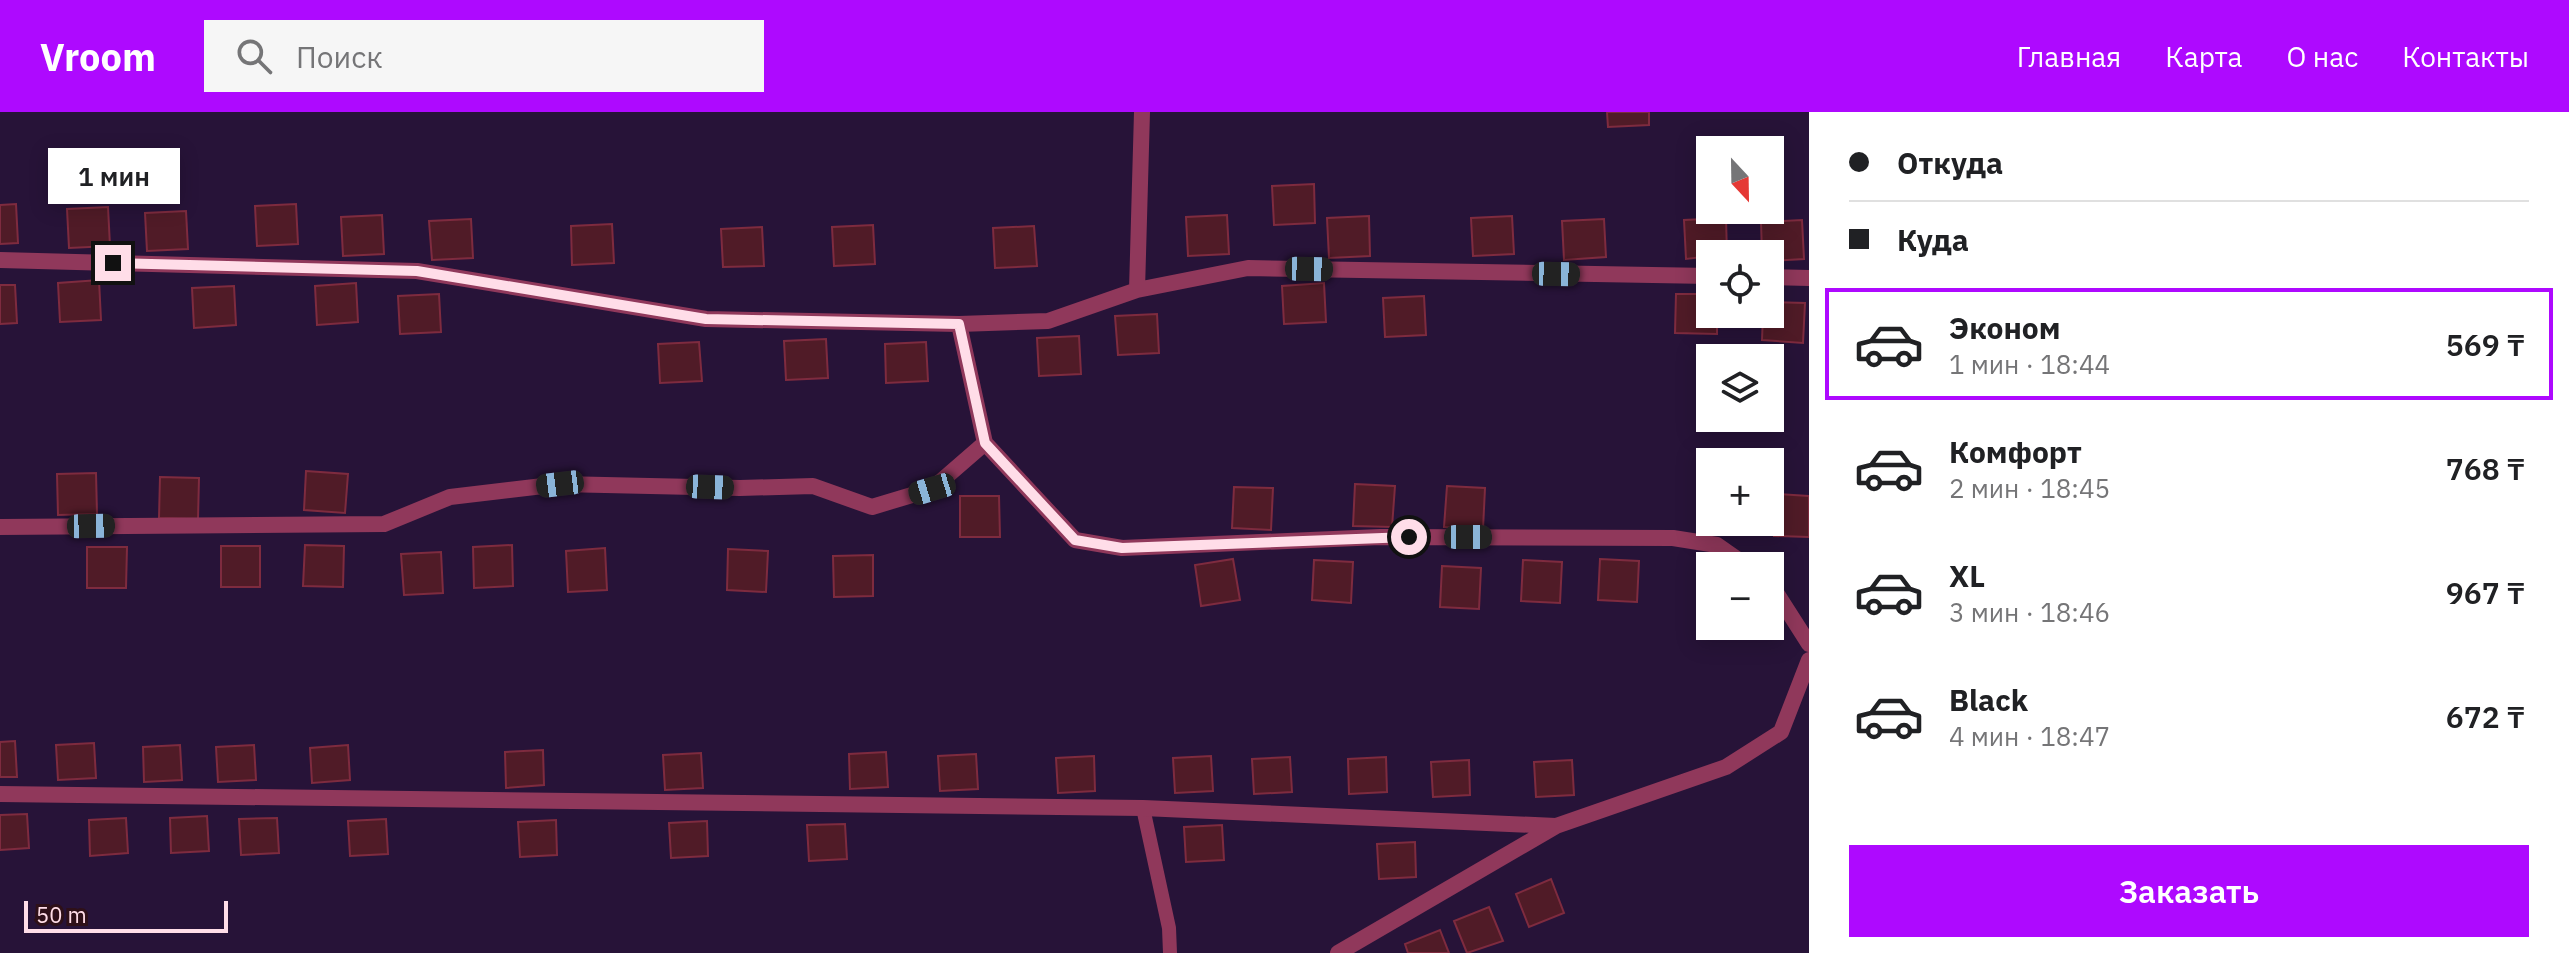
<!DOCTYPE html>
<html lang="ru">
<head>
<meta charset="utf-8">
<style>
  :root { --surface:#fff; --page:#f6f6f6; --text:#202124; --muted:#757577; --line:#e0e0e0; --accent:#ae09ff }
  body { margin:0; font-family:"IBM Plex Sans",sans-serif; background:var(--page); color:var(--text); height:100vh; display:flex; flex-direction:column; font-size:30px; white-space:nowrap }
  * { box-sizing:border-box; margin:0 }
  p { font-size:26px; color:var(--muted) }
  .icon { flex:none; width:44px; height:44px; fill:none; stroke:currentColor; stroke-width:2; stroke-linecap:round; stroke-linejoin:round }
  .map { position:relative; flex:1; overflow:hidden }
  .drawer { display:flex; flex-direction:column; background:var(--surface); width:760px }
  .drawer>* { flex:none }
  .banner { display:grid; align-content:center; height:176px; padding:0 40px; background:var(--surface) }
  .needle { width:52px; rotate:158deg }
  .fabs { position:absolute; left:1696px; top:24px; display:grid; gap:16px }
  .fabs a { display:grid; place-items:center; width:88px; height:88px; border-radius:0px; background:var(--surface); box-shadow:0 4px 20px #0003; font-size:40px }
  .scale { position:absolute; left:24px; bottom:20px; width:204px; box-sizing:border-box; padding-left:8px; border:4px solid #ffdde8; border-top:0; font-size:22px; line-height:28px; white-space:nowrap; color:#ffdde8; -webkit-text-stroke:6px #2e1018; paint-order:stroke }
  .end { position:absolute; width:36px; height:36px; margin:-18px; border:10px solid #ffdde8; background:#111; box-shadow:0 0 0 4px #111 }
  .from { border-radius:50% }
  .bubble { position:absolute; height:56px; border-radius:0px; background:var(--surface); box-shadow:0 4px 20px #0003; font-size:26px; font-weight:600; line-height:56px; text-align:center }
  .car { position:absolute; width:24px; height:48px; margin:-24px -12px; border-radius:10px; box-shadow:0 0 6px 2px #0007; background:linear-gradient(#222 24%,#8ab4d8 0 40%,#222 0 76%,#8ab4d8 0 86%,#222 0) }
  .banner b { display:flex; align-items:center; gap:28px; height:76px; font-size:30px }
  .banner b+b { border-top:2px solid var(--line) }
  .banner i { width:20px; height:20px; background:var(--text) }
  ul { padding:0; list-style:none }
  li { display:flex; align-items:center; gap:24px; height:112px; margin:0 16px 12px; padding:0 24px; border:4px solid transparent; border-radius:0px }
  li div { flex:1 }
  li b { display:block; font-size:30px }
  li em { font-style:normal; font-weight:600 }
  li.selected { border-color:var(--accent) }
  li>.icon { width:72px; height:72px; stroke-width:1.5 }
  .primary-button { display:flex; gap:16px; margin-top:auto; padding:16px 40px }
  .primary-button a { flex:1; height:92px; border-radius:0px; background:var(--accent); color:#fff; font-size:32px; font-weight:600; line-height:92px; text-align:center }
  header { display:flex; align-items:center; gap:48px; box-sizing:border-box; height:112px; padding:0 40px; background:var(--accent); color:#fff }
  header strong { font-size:38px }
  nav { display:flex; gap:44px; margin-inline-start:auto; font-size:28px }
  .search { width:560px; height:72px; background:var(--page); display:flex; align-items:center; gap:20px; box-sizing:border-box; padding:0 28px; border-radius:0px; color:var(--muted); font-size:30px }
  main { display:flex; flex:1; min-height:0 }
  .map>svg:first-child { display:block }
  .green { fill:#271338; fill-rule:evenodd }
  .building { fill:#501b27; stroke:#7e2b3f; stroke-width:2 }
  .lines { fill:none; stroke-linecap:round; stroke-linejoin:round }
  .lane { stroke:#90385b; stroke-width:14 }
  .street { stroke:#90385b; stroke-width:16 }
  .route { stroke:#ffdde8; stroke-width:10 }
</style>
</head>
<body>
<header>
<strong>Vroom</strong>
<div class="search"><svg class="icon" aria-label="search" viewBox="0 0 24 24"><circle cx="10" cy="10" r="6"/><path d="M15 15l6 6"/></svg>Поиск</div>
<nav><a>Главная</a><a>Карта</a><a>О нас</a><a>Контакты</a></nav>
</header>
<main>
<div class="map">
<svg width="1809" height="841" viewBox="0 0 1809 841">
  <rect width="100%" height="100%" fill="#2e1018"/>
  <path class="green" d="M 0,0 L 1809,0 L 1809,841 L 0,841 ZM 1710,38 L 1770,38 L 1770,98 L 1710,98 ZM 1710,142 L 1770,142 L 1770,202 L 1710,202 ZM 1710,246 L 1770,246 L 1770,306 L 1710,306 ZM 1710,350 L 1770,350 L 1770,410 L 1710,410 ZM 1710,454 L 1770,454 L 1770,514 L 1710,514 Z"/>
  <path class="building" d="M 1607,0 L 1649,0 L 1649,13 L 1608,15 Z
    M 1314,72 L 1315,111 L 1274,113 L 1272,74 Z
    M 16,92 L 18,131 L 0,132 L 0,93 Z
    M 296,92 L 298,132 L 257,134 L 255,94 Z
    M 108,95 L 110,134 L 69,136 L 67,97 Z
    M 186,99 L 188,137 L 147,139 L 145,101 Z
    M 382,103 L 384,142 L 343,144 L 341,105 Z
    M 1227,103 L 1229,142 L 1188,144 L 1186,105 Z
    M 1369,104 L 1370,144 L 1329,146 L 1327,106 Z
    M 1512,104 L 1514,142 L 1473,144 L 1471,106 Z
    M 1726,106 L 1727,142 L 1686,147 L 1684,108 Z
    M 471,107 L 473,146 L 432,148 L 429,109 Z
    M 1604,107 L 1606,145 L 1564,148 L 1562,109 Z
    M 1802,108 L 1804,147 L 1770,149 L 1770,142 L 1762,142 L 1761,110 Z
    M 612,112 L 614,151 L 572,153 L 571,114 Z
    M 873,113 L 875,152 L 834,154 L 832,115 Z
    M 1034,114 L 1037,154 L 995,156 L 993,116 Z
    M 762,115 L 764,154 L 723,155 L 721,117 Z
    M 99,168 L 101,208 L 60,210 L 58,171 Z
    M 356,171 L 358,210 L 317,213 L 315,174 Z
    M 1324,171 L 1326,210 L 1284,212 L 1282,174 Z
    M 0,173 L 15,173 L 17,211 L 0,212 Z
    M 234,174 L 236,213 L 194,216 L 192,176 Z
    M 439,182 L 441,220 L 400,222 L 398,184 Z
    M 1676,182 L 1710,182 L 1710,202 L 1717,202 L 1717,222 L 1675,221 Z
    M 1424,184 L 1426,223 L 1385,225 L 1383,186 Z
    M 1770,190 L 1805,191 L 1803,231 L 1762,228 L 1763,202 L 1770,202 Z
    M 1157,202 L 1159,241 L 1118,243 L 1115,204 Z
    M 1079,224 L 1081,262 L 1039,264 L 1037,226 Z
    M 826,227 L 828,266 L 786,268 L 784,229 Z
    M 699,230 L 702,269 L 660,271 L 658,232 Z
    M 926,230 L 928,269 L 886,271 L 885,232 Z
    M 306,359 L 348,362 L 345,401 L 304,398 Z
    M 96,361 L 97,402 L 58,403 L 57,362 Z
    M 160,365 L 199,366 L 198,407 L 159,406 Z
    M 1355,372 L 1395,374 L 1392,415 L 1353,414 Z
    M 1447,374 L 1485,376 L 1483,417 L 1444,415 Z
    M 1234,375 L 1273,376 L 1271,418 L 1232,416 Z
    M 1776,382 L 1809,384 L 1809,425 L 1774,424 Z
    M 960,384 L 999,384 L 1000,425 L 960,425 Z
    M 305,433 L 344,434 L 343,475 L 303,474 Z
    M 512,433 L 513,474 L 474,476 L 473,435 Z
    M 221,434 L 260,434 L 260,475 L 221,475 Z
    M 87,435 L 127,435 L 126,476 L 87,476 Z
    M 605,436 L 607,478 L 568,480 L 566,439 Z
    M 728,437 L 768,439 L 766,480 L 727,478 Z
    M 441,440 L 443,481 L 404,483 L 401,442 Z
    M 873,443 L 873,484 L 834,485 L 833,444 Z
    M 1233,447 L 1240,488 L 1201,494 L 1195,453 Z
    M 1600,447 L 1639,449 L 1637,490 L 1598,488 Z
    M 1314,448 L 1353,450 L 1351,491 L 1312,488 Z
    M 1523,448 L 1562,450 L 1560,491 L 1521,489 Z
    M 1442,454 L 1481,456 L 1479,497 L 1440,495 Z
    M 15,629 L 17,665 L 0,665 L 0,630 Z
    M 94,631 L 96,666 L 58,668 L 56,633 Z
    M 180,633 L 182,668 L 144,670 L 143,635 Z
    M 254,633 L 256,668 L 218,670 L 216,635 Z
    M 348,633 L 350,668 L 312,671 L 310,636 Z
    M 543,638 L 544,673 L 506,676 L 505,640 Z
    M 886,640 L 888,675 L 850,677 L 849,642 Z
    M 701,641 L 703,676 L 665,678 L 663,643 Z
    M 976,642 L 978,677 L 940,679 L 938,644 Z
    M 1094,644 L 1095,679 L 1058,681 L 1056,646 Z
    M 1211,644 L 1213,679 L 1175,681 L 1173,646 Z
    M 1290,645 L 1292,680 L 1254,682 L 1252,647 Z
    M 1386,645 L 1387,680 L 1349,682 L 1348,647 Z
    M 1469,648 L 1470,683 L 1433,685 L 1431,650 Z
    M 1572,648 L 1574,683 L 1536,685 L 1534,650 Z
    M 27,702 L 29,736 L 0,738 L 0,703 Z
    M 207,704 L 209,739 L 171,741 L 170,706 Z
    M 126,706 L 128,741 L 90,744 L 89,708 Z
    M 277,706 L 279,741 L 241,743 L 239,707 Z
    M 386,707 L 388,742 L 350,744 L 348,709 Z
    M 556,708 L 557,743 L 520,745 L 518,710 Z
    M 707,709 L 708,744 L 671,746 L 669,711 Z
    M 845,712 L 847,747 L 809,749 L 807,713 Z
    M 1222,713 L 1224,748 L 1186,750 L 1184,715 Z
    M 1415,730 L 1416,765 L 1379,767 L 1377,732 Z
    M 1551,767 L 1564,801 L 1529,815 L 1516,782 Z
    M 1489,795 L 1503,829 L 1467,841 L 1454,809 Z
    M 1440,818 L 1449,841 L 1408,841 L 1405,832 Z"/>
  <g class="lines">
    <path class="lane" d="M 1143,696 L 1169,816 L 1170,841"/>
    <path class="street" d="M 0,148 L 417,159 L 706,207 L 959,212 L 1048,209 L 1137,178 L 1248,156 L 1710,164
      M 1770,165 L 1809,166
      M 1137,178 L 1142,0
      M 959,212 L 985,331 L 1075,428 L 1122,436 L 1380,425 L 1673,426 L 1717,433 L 1747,454
      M 0,415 L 384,412 L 450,385 L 560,372 L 740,376 L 813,374 L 872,395 L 932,377 L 985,331
      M 1770,471 L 1809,532
      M 0,682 L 1143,696 L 1556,714
      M 1338,841 L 1556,714 L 1726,655 L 1781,620 L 1809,548"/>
  </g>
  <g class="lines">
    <path class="route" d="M 113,151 L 417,159 L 706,207 L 959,212 L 985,331 L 1075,428 L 1122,436 L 1409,425"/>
  </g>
</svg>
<div class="fabs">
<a><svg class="needle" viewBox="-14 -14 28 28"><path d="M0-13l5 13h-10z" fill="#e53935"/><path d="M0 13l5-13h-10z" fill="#757577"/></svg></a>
<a><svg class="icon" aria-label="locate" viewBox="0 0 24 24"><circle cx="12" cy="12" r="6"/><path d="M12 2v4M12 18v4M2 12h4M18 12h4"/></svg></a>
<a><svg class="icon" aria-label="layers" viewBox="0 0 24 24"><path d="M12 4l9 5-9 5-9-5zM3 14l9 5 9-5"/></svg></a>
<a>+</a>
<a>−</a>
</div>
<div class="scale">50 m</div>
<i class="end from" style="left:1409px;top:425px"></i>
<i class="end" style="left:113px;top:151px"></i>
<div class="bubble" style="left:48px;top:36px;width:132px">1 мин</div>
<i class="car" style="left:1309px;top:157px;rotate:91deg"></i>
<i class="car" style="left:1556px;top:162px;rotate:91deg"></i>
<i class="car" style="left:560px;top:372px;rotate:263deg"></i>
<i class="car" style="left:710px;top:375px;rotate:92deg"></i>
<i class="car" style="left:932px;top:377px;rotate:253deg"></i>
<i class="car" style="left:91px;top:414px;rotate:89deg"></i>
<i class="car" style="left:1468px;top:425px;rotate:90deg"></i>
</div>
<section class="drawer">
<div class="banner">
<b><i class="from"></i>Откуда</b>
<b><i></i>Куда</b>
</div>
<ul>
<li class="selected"><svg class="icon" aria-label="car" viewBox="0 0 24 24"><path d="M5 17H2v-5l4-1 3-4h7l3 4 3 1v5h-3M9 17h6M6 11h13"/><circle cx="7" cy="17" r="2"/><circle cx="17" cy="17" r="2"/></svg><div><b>Эконом</b><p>1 мин · 18:44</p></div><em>569 ₸</em></li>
<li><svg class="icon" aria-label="car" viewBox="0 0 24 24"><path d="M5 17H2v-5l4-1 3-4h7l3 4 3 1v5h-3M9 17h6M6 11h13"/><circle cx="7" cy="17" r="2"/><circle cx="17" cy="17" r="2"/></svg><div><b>Комфорт</b><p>2 мин · 18:45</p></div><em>768 ₸</em></li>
<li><svg class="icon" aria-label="car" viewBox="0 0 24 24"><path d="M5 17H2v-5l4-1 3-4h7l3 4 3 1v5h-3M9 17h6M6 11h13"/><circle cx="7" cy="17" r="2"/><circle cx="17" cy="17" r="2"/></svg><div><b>XL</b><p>3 мин · 18:46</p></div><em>967 ₸</em></li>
<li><svg class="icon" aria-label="car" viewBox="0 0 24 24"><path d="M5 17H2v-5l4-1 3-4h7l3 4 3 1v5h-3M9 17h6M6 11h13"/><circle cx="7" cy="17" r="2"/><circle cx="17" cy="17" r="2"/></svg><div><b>Black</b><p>4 мин · 18:47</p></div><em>672 ₸</em></li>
</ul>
<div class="primary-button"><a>Заказать</a></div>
</section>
</main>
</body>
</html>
